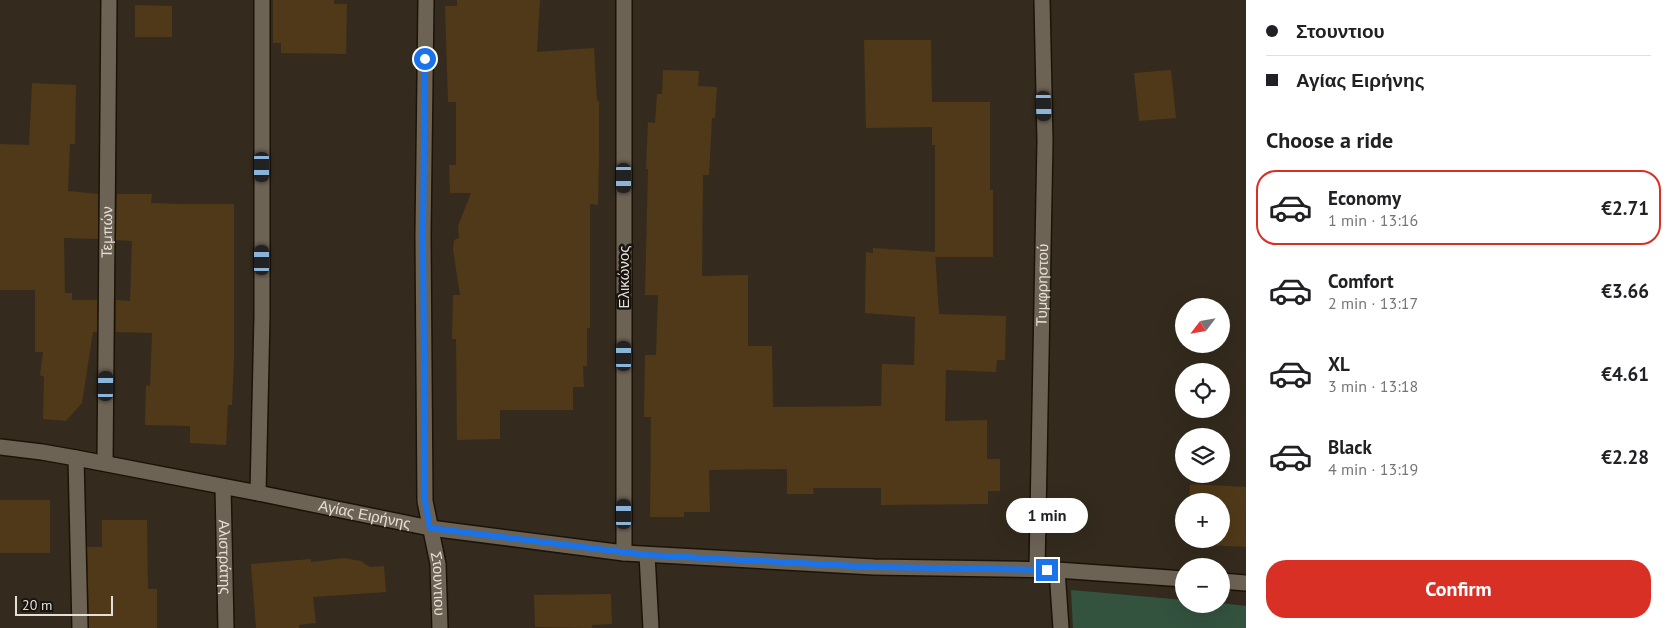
<!DOCTYPE html>
<html lang="en">
<head>
<meta charset="utf-8">
<style>
  :root { --surface:#fff; --page:#f6f6f6; --text:#202124; --muted:#757577; --line:#e0e0e0; --accent:#d93025 }
  body { margin:0; font-family:"PT Sans",sans-serif; background:var(--page); color:var(--text); height:100vh; display:flex; flex-direction:column; font-size:19px; white-space:nowrap }
  * { box-sizing:border-box; margin:0 }
  p { font-size:16px; color:var(--muted) }
  .icon { flex:none; width:28px; height:28px; fill:none; stroke:currentColor; stroke-width:2; stroke-linecap:round; stroke-linejoin:round }
  .map { position:relative; flex:1; overflow:hidden }
  .side { display:flex; flex-direction:column; background:var(--surface); width:425px }
  .side>* { flex:none }
  .hud { display:grid; align-content:center; height:110px; padding:0 20px; background:var(--surface) }
  .needle { width:32px; rotate:239deg }
  .buttons { position:absolute; left:1175px; top:298px; display:grid; gap:10px }
  .buttons a { display:grid; place-items:center; width:55px; height:55px; border-radius:50%; background:var(--surface); box-shadow:0 5px 20px #0002; font-size:25px }
  .scale { position:absolute; left:15px; bottom:12px; width:98px; box-sizing:border-box; padding-left:5px; border:2px solid #e6dfd7; border-top:0; font-size:14px; line-height:18px; white-space:nowrap; color:#e6dfd7; -webkit-text-stroke:4px #18140f; paint-order:stroke }
  .end { position:absolute; width:22px; height:22px; margin:-11px; border:6px solid #1a73e8; background:#fff; box-shadow:0 0 0 2px #fff }
  .from { border-radius:50% }
  .bubble { position:absolute; height:35px; border-radius:18px; background:var(--surface); box-shadow:0 5px 20px #0002; font-size:16px; font-weight:700; line-height:35px; text-align:center }
  .car { position:absolute; width:15px; height:30px; margin:-15px -8px; border-radius:6px; box-shadow:0 0 4px 1px #0007; background:linear-gradient(#222 24%,#8ab4d8 0 40%,#222 0 76%,#8ab4d8 0 86%,#222 0) }
  .hud b { display:flex; align-items:center; gap:18px; height:48px; font-size:19px }
  .hud b+b { border-top:1px solid var(--line) }
  .hud i { width:12px; height:12px; background:var(--text) }
  ul { padding:0; list-style:none }
  li { display:flex; align-items:center; gap:15px; height:75px; margin:0 10px 8px; padding:0 10px; border:2px solid transparent; border-radius:20px }
  li div { flex:1 }
  li b { display:block; font-size:19px }
  li em { font-style:normal; font-weight:700 }
  li.on { border-color:var(--accent) }
  li>.icon { width:45px; height:45px; stroke-width:1.5 }
  h2 { padding:0 20px; font-size:22px; line-height:60px }
  .action { display:flex; gap:10px; margin-top:auto; padding:10px 20px }
  .action a { flex:1; height:58px; border-radius:20px; background:var(--accent); color:#fff; font-size:20px; font-weight:700; line-height:58px; text-align:center }
  main { display:flex; flex:1; min-height:0 }
  .map>svg:first-child { display:block }
  .green { fill:#33533f }
  .building { fill:#4f3918 }
  .lines { fill:none; stroke-linecap:round; stroke-linejoin:round }
  .street-casing { stroke:#1c1308; stroke-width:18 }
  .street { stroke:#6d6355; stroke-width:15 }
  .route { stroke:#1a73e8; stroke-width:6 }
  .labels { text-anchor:middle; stroke-width:5; stroke-linejoin:round; paint-order:stroke }
  .street-label { font-size:15px; fill:#e6dfd7; stroke:#18140f }
</style>
</head>
<body>
<main>
<div class="map">
<svg width="1246" height="628" viewBox="0 0 1246 628">
  <rect width="100%" height="100%" fill="#342b1e"/>
  <path class="green" d="M 1071,590 L 1184,600 L 1184,604 L 1221,603 L 1246,606 L 1246,628 L 1073,628 Z"/>
  <path class="building" d="M 273,0 L 334,0 L 334,4 L 347,4 L 346,54 L 281,53 L 281,43 L 273,43 Z
    M 457,0 L 540,0 L 537,52 L 594,48 L 597,101 L 599,101 L 599,159 L 598,205 L 590,204 L 590,328 L 587,328 L 587,366 L 583,366 L 584,387 L 573,387 L 573,410 L 500,410 L 500,439 L 457,440 L 456,339 L 452,339 L 453,295 L 460,295 L 453,249 L 454,240 L 459,238 L 458,226 L 471,193 L 450,193 L 449,165 L 456,165 L 456,102 L 448,102 L 445,6 L 457,6 Z
    M 135,5 L 172,6 L 172,37 L 135,37 Z
    M 864,40 L 931,40 L 932,102 L 990,102 L 990,190 L 993,190 L 993,257 L 935,257 L 935,145 L 932,145 L 932,127 L 866,128 Z
    M 663,70 L 699,71 L 698,86 L 717,87 L 715,118 L 712,118 L 709,175 L 703,175 L 702,276 L 748,275 L 748,346 L 772,346 L 773,407 L 881,406 L 882,364 L 914,365 L 915,317 L 865,313 L 866,252 L 873,253 L 873,248 L 935,252 L 939,314 L 1006,316 L 1005,360 L 997,360 L 996,372 L 946,370 L 945,421 L 987,420 L 987,459 L 1000,459 L 1000,491 L 988,491 L 988,504 L 881,505 L 881,488 L 813,488 L 814,494 L 787,494 L 787,469 L 709,470 L 710,512 L 684,512 L 684,517 L 650,517 L 651,417 L 644,417 L 645,355 L 656,355 L 658,295 L 645,295 L 648,169 L 646,169 L 648,122 L 655,123 L 657,94 L 662,94 Z
    M 1171,70 L 1176,118 L 1139,121 L 1134,73 Z
    M 32,83 L 76,85 L 75,144 L 70,144 L 68,191 L 98,194 L 98,239 L 64,238 L 65,293 L 72,293 L 72,300 L 97,300 L 97,332 L 93,332 L 82,403 L 66,421 L 43,419 L 44,377 L 40,375 L 43,352 L 35,352 L 35,290 L 0,290 L 0,144 L 29,145 Z
    M 117,194 L 152,194 L 151,203 L 181,204 L 234,204 L 234,357 L 232,405 L 228,405 L 226,445 L 190,443 L 190,426 L 145,425 L 146,385 L 150,386 L 152,333 L 116,332 L 116,300 L 130,301 L 132,241 L 116,240 Z
    M 1190,484 L 1246,487 L 1246,547 L 1187,544 L 1187,539 L 1221,539 L 1221,501 L 1189,501 Z
    M 0,500 L 50,500 L 50,553 L 0,553 Z
    M 102,520 L 147,520 L 148,589 L 157,589 L 157,628 L 89,628 L 87,547 L 102,547 Z
    M 344,558 L 361,561 L 370,567 L 384,566 L 386,592 L 313,597 L 316,623 L 299,625 L 299,628 L 256,628 L 251,564 L 311,559 L 311,562 Z
    M 611,594 L 612,624 L 592,625 L 592,628 L 535,627 L 534,595 Z"/>
  <g class="lines">
    <g class="street-casing">
      <g id="street">
        <path id="s1" d="M 426,0 L 423,235 L 425,501 L 438,564 L 440,628"/>
        <path id="s2" d="M 0,447 L 42,452 L 76,458 L 258,493 L 430,528 L 624,553 L 874,567 L 1057,570 L 1184,579"/>
        <path d="M 76,458 L 80,628"/>
        <path id="s3" d="M 105,463 L 109,0"/>
        <path id="s4" d="M 223,487 L 226,628"/>
        <path d="M 258,493 L 262,316 L 262,0"/>
        <path d="M 624,553 L 624,0"/>
        <path d="M 647,555 L 651,628"/>
        <path id="s5" d="M 1037,570 L 1045,141 L 1042,0"/>
        <path d="M 1057,570 L 1061,628"/>
        <path d="M 1221,581 L 1246,583"/>
      </g>
    </g>
    <use href="#street" class="street"/>
  </g>
  <g class="lines">
    <path class="route" d="M 425,59 L 423,235 L 425,472 L 425,501 L 430,528 L 647,555 L 874,567 L 1047,570"/>
  </g>
  <g class="labels">
    <g class="street-label">
      <text dy="5" stroke="none"><textPath href="#s3" startOffset="231">Τεμπών</textPath></text>
      <text transform="translate(624 277) rotate(-90)" y="5">Ελικώνος</text>
      <text dy="5" stroke="none"><textPath href="#s5" startOffset="285">Τυμφρηστού</textPath></text>
      <text dy="5" stroke="none"><textPath href="#s2" startOffset="371">Αγίας Ειρήνης</textPath></text>
      <text dy="5" stroke="none"><textPath href="#s4" startOffset="70">Αλιστράτης</textPath></text>
      <text dy="5" stroke="none"><textPath href="#s1" startOffset="585">Στουντιου</textPath></text>
    </g>
  </g>
</svg>
<div class="buttons">
<a><svg class="needle" viewBox="-14 -14 28 28"><path d="M0-13l5 13h-10z" fill="#e53935"/><path d="M0 13l5-13h-10z" fill="#757577"/></svg></a>
<a><svg class="icon" aria-label="locate" viewBox="0 0 24 24"><circle cx="12" cy="12" r="6"/><path d="M12 2v4M12 18v4M2 12h4M18 12h4"/></svg></a>
<a><svg class="icon" aria-label="layers" viewBox="0 0 24 24"><path d="M12 4l9 5-9 5-9-5zM3 14l9 5 9-5"/></svg></a>
<a>+</a>
<a>−</a>
</div>
<div class="scale">20 m</div>
<i class="end from" style="left:425px;top:59px"></i>
<i class="end" style="left:1047px;top:570px"></i>
<div class="bubble" style="left:1006px;top:498px;width:82px">1 min</div>
<i class="car" style="left:1044px;top:106px;rotate:178deg"></i>
<i class="car" style="left:262px;top:167px;rotate:180deg"></i>
<i class="car" style="left:624px;top:178px;rotate:180deg"></i>
<i class="car" style="left:262px;top:260px;rotate:0deg"></i>
<i class="car" style="left:624px;top:356px;rotate:0deg"></i>
<i class="car" style="left:106px;top:386px;rotate:1deg"></i>
<i class="car" style="left:624px;top:514px;rotate:0deg"></i>
</div>
<section class="side">
<div class="hud">
<b><i class="from"></i>Στουντιου</b>
<b><i></i>Αγίας Ειρήνης</b>
</div>
<h2>Choose a ride</h2>
<ul>
<li class="on"><svg class="icon" aria-label="car" viewBox="0 0 24 24"><path d="M5 17H2v-5l4-1 3-4h7l3 4 3 1v5h-3M9 17h6M6 11h13"/><circle cx="7" cy="17" r="2"/><circle cx="17" cy="17" r="2"/></svg><div><b>Economy</b><p>1 min · 13:16</p></div><em>€2.71</em></li>
<li><svg class="icon" aria-label="car" viewBox="0 0 24 24"><path d="M5 17H2v-5l4-1 3-4h7l3 4 3 1v5h-3M9 17h6M6 11h13"/><circle cx="7" cy="17" r="2"/><circle cx="17" cy="17" r="2"/></svg><div><b>Comfort</b><p>2 min · 13:17</p></div><em>€3.66</em></li>
<li><svg class="icon" aria-label="car" viewBox="0 0 24 24"><path d="M5 17H2v-5l4-1 3-4h7l3 4 3 1v5h-3M9 17h6M6 11h13"/><circle cx="7" cy="17" r="2"/><circle cx="17" cy="17" r="2"/></svg><div><b>XL</b><p>3 min · 13:18</p></div><em>€4.61</em></li>
<li><svg class="icon" aria-label="car" viewBox="0 0 24 24"><path d="M5 17H2v-5l4-1 3-4h7l3 4 3 1v5h-3M9 17h6M6 11h13"/><circle cx="7" cy="17" r="2"/><circle cx="17" cy="17" r="2"/></svg><div><b>Black</b><p>4 min · 13:19</p></div><em>€2.28</em></li>
</ul>
<div class="action"><a>Confirm</a></div>
</section>
</main>
</body>
</html>
